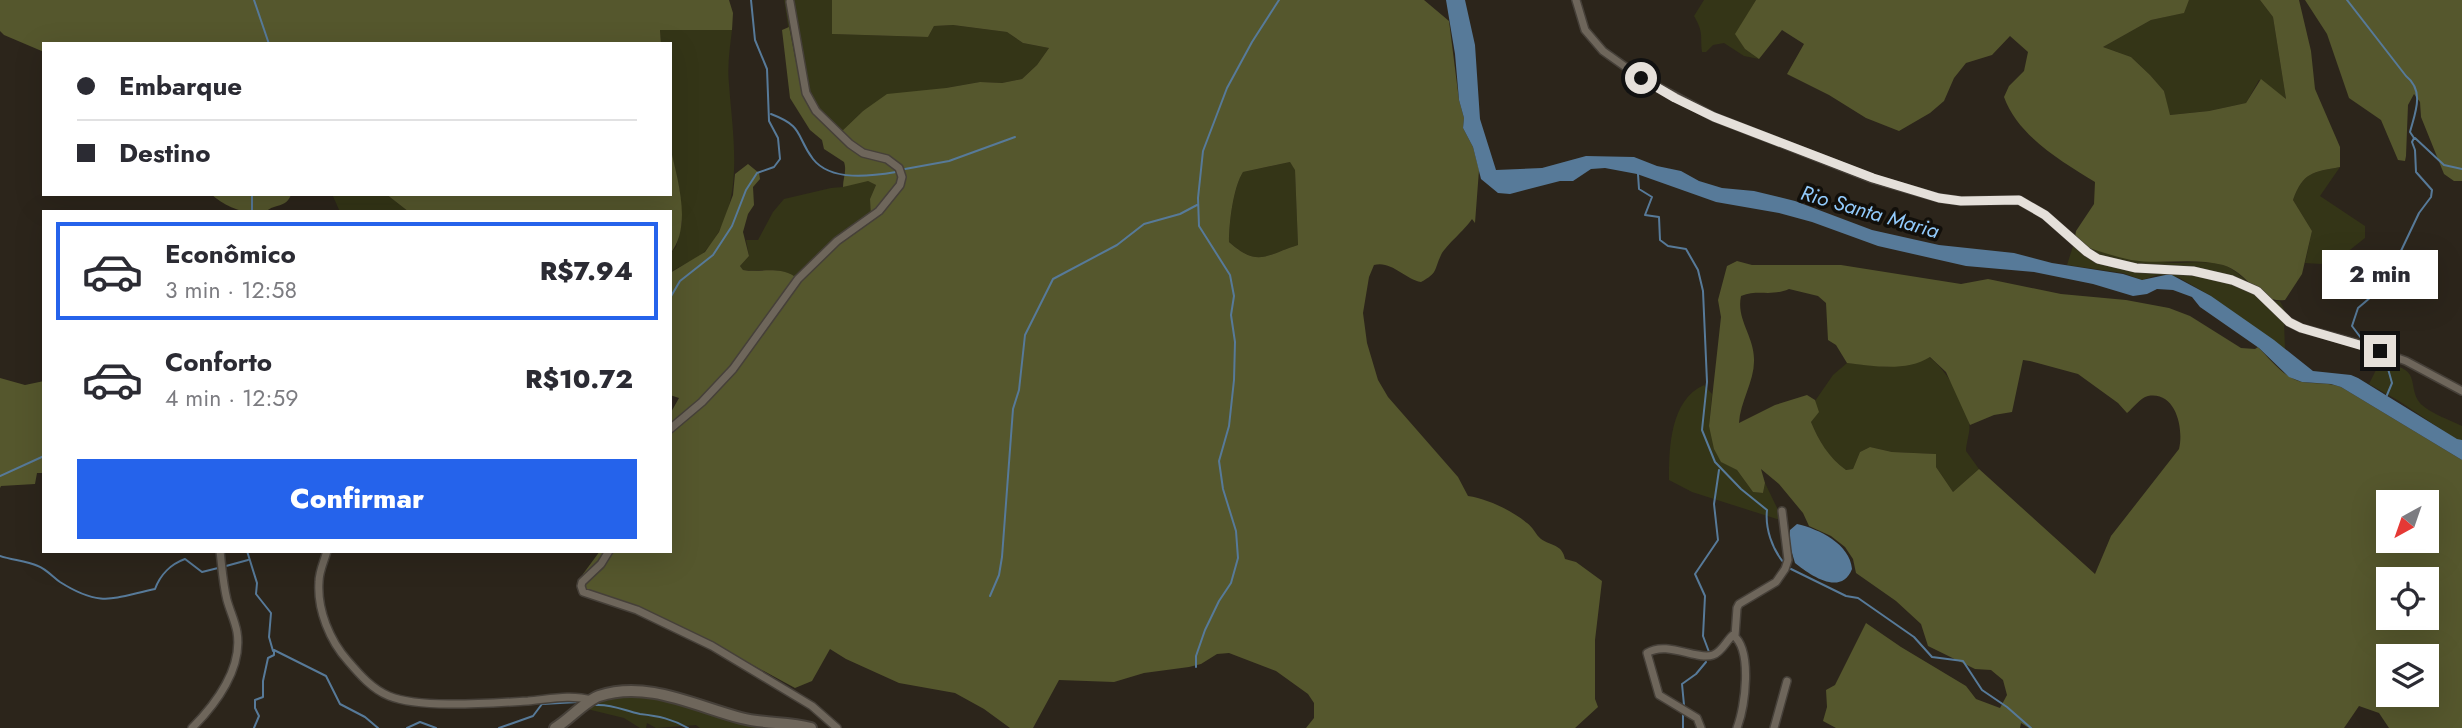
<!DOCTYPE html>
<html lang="pt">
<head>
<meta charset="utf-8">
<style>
  :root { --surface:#fff; --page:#f7f7f7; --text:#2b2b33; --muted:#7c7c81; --line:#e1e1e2; --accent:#2563eb }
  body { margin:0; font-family:Jost,sans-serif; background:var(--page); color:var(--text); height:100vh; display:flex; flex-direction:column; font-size:26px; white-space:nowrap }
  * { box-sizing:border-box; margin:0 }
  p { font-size:23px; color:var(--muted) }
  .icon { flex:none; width:38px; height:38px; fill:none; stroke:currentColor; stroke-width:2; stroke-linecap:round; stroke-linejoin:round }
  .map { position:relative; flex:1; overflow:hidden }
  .side { position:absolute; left:42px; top:210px; width:630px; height:343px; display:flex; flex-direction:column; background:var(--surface); border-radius:0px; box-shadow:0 7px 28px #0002 }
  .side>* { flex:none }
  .hud { position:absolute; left:42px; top:42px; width:630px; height:154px; border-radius:0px; box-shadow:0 7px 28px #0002; display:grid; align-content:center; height:154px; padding:0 35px; background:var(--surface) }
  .needle { width:46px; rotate:220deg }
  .buttons { position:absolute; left:2376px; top:490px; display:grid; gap:14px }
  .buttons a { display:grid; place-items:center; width:63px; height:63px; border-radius:0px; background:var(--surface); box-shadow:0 7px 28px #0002; font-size:35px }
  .end { position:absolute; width:32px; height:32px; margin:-16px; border:9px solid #e5e0da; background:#111; box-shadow:0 0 0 4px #111 }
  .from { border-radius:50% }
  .bubble { position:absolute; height:49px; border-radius:0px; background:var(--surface); box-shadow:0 7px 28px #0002; font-size:23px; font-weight:800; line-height:49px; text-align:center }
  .hud b { display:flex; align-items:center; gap:24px; height:66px; font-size:26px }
  .hud b+b { border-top:2px solid var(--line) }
  .hud i { width:18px; height:18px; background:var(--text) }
  ul { padding:12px 0 0; list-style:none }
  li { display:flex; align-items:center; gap:21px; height:98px; margin:0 14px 10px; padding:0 21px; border:4px solid transparent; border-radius:0px }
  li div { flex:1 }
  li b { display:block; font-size:26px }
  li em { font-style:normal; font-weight:800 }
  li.selected { border-color:var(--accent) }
  li>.icon { width:63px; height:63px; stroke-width:1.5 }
  .action { display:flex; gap:14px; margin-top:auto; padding:14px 35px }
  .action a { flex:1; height:80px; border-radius:0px; background:var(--accent); color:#fff; font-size:28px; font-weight:800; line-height:80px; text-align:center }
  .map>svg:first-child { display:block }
  .green { fill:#343517 }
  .forest { fill:#55572d; fill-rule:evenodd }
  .water { fill:#577a99 }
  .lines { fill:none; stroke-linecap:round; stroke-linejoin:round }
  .stream { stroke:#577a99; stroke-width:2 }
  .street-casing { stroke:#464039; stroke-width:10 }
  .secondary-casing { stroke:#464039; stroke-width:14 }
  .street { stroke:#6e665b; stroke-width:7 }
  .secondary { stroke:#6e665b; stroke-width:10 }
  .route { stroke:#e5e0da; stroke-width:9 }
  .labels { text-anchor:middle; stroke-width:7; stroke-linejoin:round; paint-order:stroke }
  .water-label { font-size:21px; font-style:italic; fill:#92cbfd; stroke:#120f0a }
</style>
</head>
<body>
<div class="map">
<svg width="2462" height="728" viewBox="0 0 2462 728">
  <rect width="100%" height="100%" fill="#2c251b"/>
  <path class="green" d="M 784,0 L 832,0 L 832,34 L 928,37 L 934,26 L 953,25 L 1007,32 L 1023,43 L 1049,48 L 1037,65 L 1022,79 L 1002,83 L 980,82 L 946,88 L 863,111 L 840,133 C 797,116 791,41 784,0 Z
    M 1704,0 L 1756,0 L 1736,34 L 1745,49 L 1759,59 L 1744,56 L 1724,43 L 1713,45 L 1706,52 L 1702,52 C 1700,35 1704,33 1694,16 Z
    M 2189,0 L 2260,0 L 2273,17 L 2286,99 L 2259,80 L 2246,103 L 2209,111 L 2169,115 L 2164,91 L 2150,75 L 2131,57 L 2103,47 L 2151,20 L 2183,13 Z
    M 660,30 L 732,30 C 730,47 727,66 729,84 C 733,140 746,204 706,250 C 697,261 681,264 670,273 L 670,254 L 676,247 L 682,223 L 680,192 L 670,146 L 670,44 L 661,44 Z
    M 1290,162 L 1295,169 L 1298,245 C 1266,255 1258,268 1229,242 C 1229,223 1233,188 1243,172 Z
    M 2340,167 L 2320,196 L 2365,226 L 2365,238 L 2341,257 L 2321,264 L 2305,263 L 2312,231 L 2293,200 C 2303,172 2313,172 2340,167 Z
    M 860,181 L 868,181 L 876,185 L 870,199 L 871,219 L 794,276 C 777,266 760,272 743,270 L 740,266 L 749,256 L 746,240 L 758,240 L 773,212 L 784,199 L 831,188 L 843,187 Z
    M 332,194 L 386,194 L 409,212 L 340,212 Z
    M 2074,243 C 2103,250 2134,259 2164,262 C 2183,265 2204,259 2223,265 C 2243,271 2263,304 2280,301 L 2289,320 L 2284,321 L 2285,350 L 2211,296 L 2178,277 L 2157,275 L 2142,280 L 2123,273 L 2067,265 Z
    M 1929,357 C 1947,370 1964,401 1969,423 C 1971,431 1966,442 1966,451 L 1979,469 L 1953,492 L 1936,467 L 1935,454 L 1892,452 L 1870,447 L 1860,452 L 1853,469 L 1846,470 C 1828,458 1819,441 1811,422 L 1818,412 L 1815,401 L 1833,375 L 1847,363 L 1888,367 Z
    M 2384,364 C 2425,368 2405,388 2422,405 C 2432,414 2450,420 2462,426 L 2462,440 L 2457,440 L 2399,401 L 2369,384 L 2376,370 Z
    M 1704,385 L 1712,394 L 1709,426 L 1722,462 L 1737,470 L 1753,492 L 1763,493 L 1765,483 L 1780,514 L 1780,520 L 1692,492 L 1669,480 C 1669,448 1670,400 1704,385 Z
    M 633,692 L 761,719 L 762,728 L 700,728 L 696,725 L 656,728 L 647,723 L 646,728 L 640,728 L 624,718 L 587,709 L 596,694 Z"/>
  <path class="forest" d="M 0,0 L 729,0 L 733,13 L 732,30 L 660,30 L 661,44 L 44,44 L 44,52 L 4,35 L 0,31 Z
    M 832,0 L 1424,0 L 1449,21 L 1459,100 L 1464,118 L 1463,128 L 1473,147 L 1479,170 L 1475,223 L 1472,219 C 1465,230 1446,245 1441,255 C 1434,270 1438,273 1421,282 C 1405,279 1391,260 1374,265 L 1369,277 L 1363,313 L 1367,343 L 1378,380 L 1388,397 L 1458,477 L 1468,496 C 1488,499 1511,510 1527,523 C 1533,527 1536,535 1541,539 C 1551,546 1562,544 1565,559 L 1576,562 L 1602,581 L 1595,640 L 1595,699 L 1598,707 L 1575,728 L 1306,728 L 1314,718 L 1314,703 L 1308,694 L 1276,671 L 1229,653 L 1217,654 L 1201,664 L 1189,667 L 1144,673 L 1114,682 L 1059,680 L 1033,728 L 1010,728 L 984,709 L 955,693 L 899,683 L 846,659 L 830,649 L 812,681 L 795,688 L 690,631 L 627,603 L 584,589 L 580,585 L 583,574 L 600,551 L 670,551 L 670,414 L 679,398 L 670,395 L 670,273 L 705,252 L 719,232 L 733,195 L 735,174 L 748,164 L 759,173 L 760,179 L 753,187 L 754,205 L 748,214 L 743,232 L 749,256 L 740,266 L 743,270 C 760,273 777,266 794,276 L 871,219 L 870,199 L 876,185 L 868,181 L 843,187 C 843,178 847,171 844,162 L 824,149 L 822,140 L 810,130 L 790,98 L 782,30 L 789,27 C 797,63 801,117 840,133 L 863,111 L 887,94 L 946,88 L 980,82 L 1002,83 L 1022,79 L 1037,65 L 1049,48 L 1023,43 L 1007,32 L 953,25 L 934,26 L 928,37 L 832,34 ZM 1290,162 L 1295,170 L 1298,245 C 1266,255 1258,268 1229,242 C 1229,223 1233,188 1243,172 Z
    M 1756,0 L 2189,0 L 2184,13 L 2151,20 L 2103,47 L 2131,57 L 2150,75 L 2164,91 L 2170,115 L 2209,111 L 2246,103 L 2261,79 L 2286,99 L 2273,17 L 2260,0 L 2299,0 L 2311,51 L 2315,89 L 2340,147 L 2340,167 C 2313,172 2303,172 2293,200 L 2312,231 L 2302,274 L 2285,300 C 2258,304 2248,272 2223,265 C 2193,257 2161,265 2131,260 C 2112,256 2093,249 2074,243 L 2076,231 L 2094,204 L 2095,182 C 2061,161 2018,136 2004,97 L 2009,86 L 2024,71 L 2028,52 L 2010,36 L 1992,55 L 1966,63 L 1954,78 L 1944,101 L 1930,113 L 1899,131 L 1866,118 L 1829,95 L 1787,74 L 1804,44 L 1782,30 L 1759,59 L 1745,49 L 1735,34 Z
    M 2305,0 L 2462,0 L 2462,181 L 2454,181 L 2444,174 L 2421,117 L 2420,102 L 2414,94 L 2408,105 L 2406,156 L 2405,161 L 2398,160 L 2381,120 L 2349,98 L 2327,34 Z
    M 670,146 C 677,178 693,226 670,254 L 670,212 L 409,212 L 386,194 L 670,194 Z
    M 211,194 L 291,194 L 291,195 C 287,204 283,204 274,207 C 270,208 267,211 264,212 C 246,216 224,206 211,194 Z
    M 1737,261 L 1752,265 L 1841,265 L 1961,284 L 1988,279 L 2061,294 L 2126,300 L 2169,308 L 2190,316 L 2241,348 L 2255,349 L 2258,347 C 2270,359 2284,378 2302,382 C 2315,384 2328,382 2341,387 L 2462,460 L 2462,728 L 2389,728 L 2379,713 L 2359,706 L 2344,728 L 2029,728 L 2021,723 L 2020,728 L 1836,728 L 1823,721 L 1827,707 L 1826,690 L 1835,685 L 1866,623 L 1901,647 L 1966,686 L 1976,699 L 2000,708 L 2007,695 L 2003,680 L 1991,670 L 1975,669 L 1928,646 L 1921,624 L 1896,601 L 1856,573 L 1853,559 L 1845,547 L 1831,536 L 1809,526 L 1803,513 L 1779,484 L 1761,469 L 1765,483 L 1763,493 L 1753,492 L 1737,470 L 1721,462 L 1714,449 L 1709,426 L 1721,317 L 1718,300 L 1727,266 ZM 1789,289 L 1818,296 L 1826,303 L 1828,340 L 1836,345 L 1847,363 C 1874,366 1906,372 1930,357 L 1946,372 L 1970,425 L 1994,415 L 2012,412 L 2023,360 L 2030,361 L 2078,374 L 2118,403 L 2127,413 C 2133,408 2140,398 2148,396 C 2176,391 2184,429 2179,449 L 2111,536 L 2095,574 L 1979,469 L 1953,492 L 1936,467 L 1936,454 L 1892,452 L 1870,447 L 1860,452 L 1853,469 L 1846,470 C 1828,457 1819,441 1811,422 L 1819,412 L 1815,400 L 1807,395 L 1775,405 L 1739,423 C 1740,402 1755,380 1754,359 C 1754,336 1736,319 1741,296 C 1759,289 1770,297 1789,289 ZM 2389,502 L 2427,502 L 2427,541 L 2389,541 ZM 2389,579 L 2427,579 L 2427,618 L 2389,618 ZM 2389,656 L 2427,656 L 2427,695 L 2389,695 Z
    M 0,378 L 25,385 L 44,381 L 44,473 L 37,473 L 35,484 L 1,486 L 0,488 Z"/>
  <path class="water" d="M 1446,0 L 1465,0 L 1475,45 L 1480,119 L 1496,170 L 1542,168 L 1586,156 L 1634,157 L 1657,166 L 1681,171 L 1699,181 L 1722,188 L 1754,191 L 1795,201 L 1872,230 L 1939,245 L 2014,253 L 2052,263 L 2123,274 L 2142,280 L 2170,274 L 2211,296 L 2274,340 L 2313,371 L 2351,375 L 2358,378 L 2457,439 L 2462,440 L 2462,460 L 2341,387 L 2331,384 L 2302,382 L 2289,377 L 2259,348 L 2200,307 L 2192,297 L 2173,290 L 2157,289 L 2147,294 L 2133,296 L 2093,284 L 2034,272 L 1966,266 L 1878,246 L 1812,222 L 1779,213 L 1716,202 L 1637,174 L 1605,168 L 1591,169 L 1573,181 L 1560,181 L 1510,194 L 1498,193 L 1481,179 L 1473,147 L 1463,128 L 1464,118 L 1459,100 L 1455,54 Z
    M 1797,524 C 1819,529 1850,544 1852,569 C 1841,597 1810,575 1795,563 L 1789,543 L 1790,530 Z"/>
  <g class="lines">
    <path class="stream" d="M 254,0 L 269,44
      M 2347,0 L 2406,76 C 2425,91 2415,113 2410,132 L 2414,138 L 2412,142 L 2415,150 L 2416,172 L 2432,190 L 2431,197 L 2419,213 L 2400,253 L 2371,297 L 2358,308 L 2352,326 L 2361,338 L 2377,347
      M 771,114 C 805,127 795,135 813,159 C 831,182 872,176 896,172
      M 2415,138 L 2444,165 L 2462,169
      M 905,169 L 949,161 L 1015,137
      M 1638,174 L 1639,189 L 1652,197 L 1645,215 L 1659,217 L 1660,240 L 1668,246 L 1686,249 L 1698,270 L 1703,291 L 1707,382 L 1702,430 L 1715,462 L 1741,489 L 1767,510 C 1765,528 1772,549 1784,563
      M 252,212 L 252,194
      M 670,298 L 680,281 L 713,255 L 732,226 L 746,190 L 757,173 L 774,167 L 780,159 L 778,138 L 769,121 L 767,69 L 755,40 L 751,0
      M 2385,358 L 2392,383 L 2387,395
      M 0,476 L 44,456
      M 247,551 L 257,583 L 256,594 L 271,613 L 269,637 L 273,651
      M 0,556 C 12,560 26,561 38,566 C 46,569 53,577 60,582 C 101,608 113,598 155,589 C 160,575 171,564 185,559 L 202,572 L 218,568
      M 226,566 L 248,560
      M 1791,569 L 1846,596 L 1858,598 L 1914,637 L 1932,657 L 1963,661 L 1982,690 L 2007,707 L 2031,728
      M 990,596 L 999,575 L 1002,557 L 1013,409 L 1019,390 L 1025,335 L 1053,279 L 1117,245 L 1144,224 L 1180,214 L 1197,205
      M 1709,652 L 1703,636 L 1705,596 L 1695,574 L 1718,540 L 1714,504 L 1719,470
      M 1196,667 L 1196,656 L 1205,630 L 1219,601 L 1231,583 L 1238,558 L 1236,531 L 1223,489 L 1219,461 L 1229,426 L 1234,380 L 1235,342 L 1231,315 L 1234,296 L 1230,275 L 1199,226 L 1198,198 L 1203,151 L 1227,88 L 1252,42 L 1279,0
      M 596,705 C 613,704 625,711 640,714 C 659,716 672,719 688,728
      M 1684,705 L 1682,684 L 1696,674 L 1706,662
      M 254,728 L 259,716 L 255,708 L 255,700 L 263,697 L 263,681 L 268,658 L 274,655 L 274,650 L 326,676 L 340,704 L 365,717 L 378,728
      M 407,728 L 420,722 L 436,728
      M 499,728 L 533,716 L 542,704 L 578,702
      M 1683,728 L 1683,714"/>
    <g class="street-casing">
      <path id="street" d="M 1576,0 L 1585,30 L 1603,51 L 1641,78 L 1714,117 L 1873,179 L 1939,198 L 1961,201 L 2019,200 L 2045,215 L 2087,252 L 2098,259 L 2136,268 L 2193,271 L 2232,280 L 2257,291 L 2289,322 L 2301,328 L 2356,343 L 2406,361 L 2462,391
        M 670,429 L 702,402 L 733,369 L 798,279 L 837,241 L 879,211 L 900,185 L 902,177 L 899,168 L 887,159 L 863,153 L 850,144 L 816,111 L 806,93 L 790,2
        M 327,551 C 324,562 319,571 319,582 C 317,610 330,641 348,661 C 360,675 372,689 389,696 C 421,709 492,703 528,701 C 550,699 570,694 592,700
        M 609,551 L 601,564 L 582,582 L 581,586 L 583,592 L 637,610 L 712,646 L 812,706 L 837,728
        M 1735,636 L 1737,608 L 1739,604 L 1776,582 L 1785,569 L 1788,560 L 1782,511
        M 192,728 C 216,704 243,668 237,632 C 235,621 230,611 227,600 C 223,584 222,568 220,551
        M 1701,728 L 1697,718 L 1659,695 L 1647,653 C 1667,640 1697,661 1713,655 C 1722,652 1726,641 1733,635 C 1753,650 1745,707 1737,728
        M 1774,728 L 1787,681"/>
    </g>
    <g class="secondary-casing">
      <path id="secondary" d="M 555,728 C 569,720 585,701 599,696 C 647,680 695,706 741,718 C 764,724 788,722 811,728"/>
    </g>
    <use href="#street" class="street"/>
    <use href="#secondary" class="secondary"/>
  </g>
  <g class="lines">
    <path class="route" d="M 1641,78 L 1675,98 L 1714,117 L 1873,178 L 1939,198 L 1961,201 L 2019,200 L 2045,215 L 2087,252 L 2098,259 L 2136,268 L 2193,271 L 2232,280 L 2257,291 L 2289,322 L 2301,328 L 2380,351"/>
  </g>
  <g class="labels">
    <g class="water-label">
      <text transform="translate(1870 212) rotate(16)" y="7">Rio Santa Maria</text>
    </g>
  </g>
</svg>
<div class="buttons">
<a><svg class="needle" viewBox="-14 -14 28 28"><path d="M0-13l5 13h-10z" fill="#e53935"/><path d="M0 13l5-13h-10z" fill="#7c7c81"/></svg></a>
<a><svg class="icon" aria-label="locate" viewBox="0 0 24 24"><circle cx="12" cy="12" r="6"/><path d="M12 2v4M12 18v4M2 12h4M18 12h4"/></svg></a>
<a><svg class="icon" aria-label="layers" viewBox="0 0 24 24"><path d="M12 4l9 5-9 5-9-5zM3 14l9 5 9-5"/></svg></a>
</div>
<i class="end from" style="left:1641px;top:78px"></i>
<i class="end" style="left:2380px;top:351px"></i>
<div class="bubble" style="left:2322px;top:250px;width:116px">2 min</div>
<div class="hud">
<b><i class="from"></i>Embarque</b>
<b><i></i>Destino</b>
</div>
<section class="side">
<ul>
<li class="selected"><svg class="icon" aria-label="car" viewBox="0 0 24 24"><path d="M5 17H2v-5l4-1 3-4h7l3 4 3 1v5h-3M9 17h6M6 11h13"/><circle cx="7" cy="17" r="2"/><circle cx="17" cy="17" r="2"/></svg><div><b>Econômico</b><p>3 min · 12:58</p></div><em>R$7.94</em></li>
<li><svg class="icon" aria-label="car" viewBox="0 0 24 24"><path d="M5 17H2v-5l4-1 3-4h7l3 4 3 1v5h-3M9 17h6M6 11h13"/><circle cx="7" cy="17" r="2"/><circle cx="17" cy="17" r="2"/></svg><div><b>Conforto</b><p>4 min · 12:59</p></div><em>R$10.72</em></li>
</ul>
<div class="action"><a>Confirmar</a></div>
</section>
</div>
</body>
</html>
